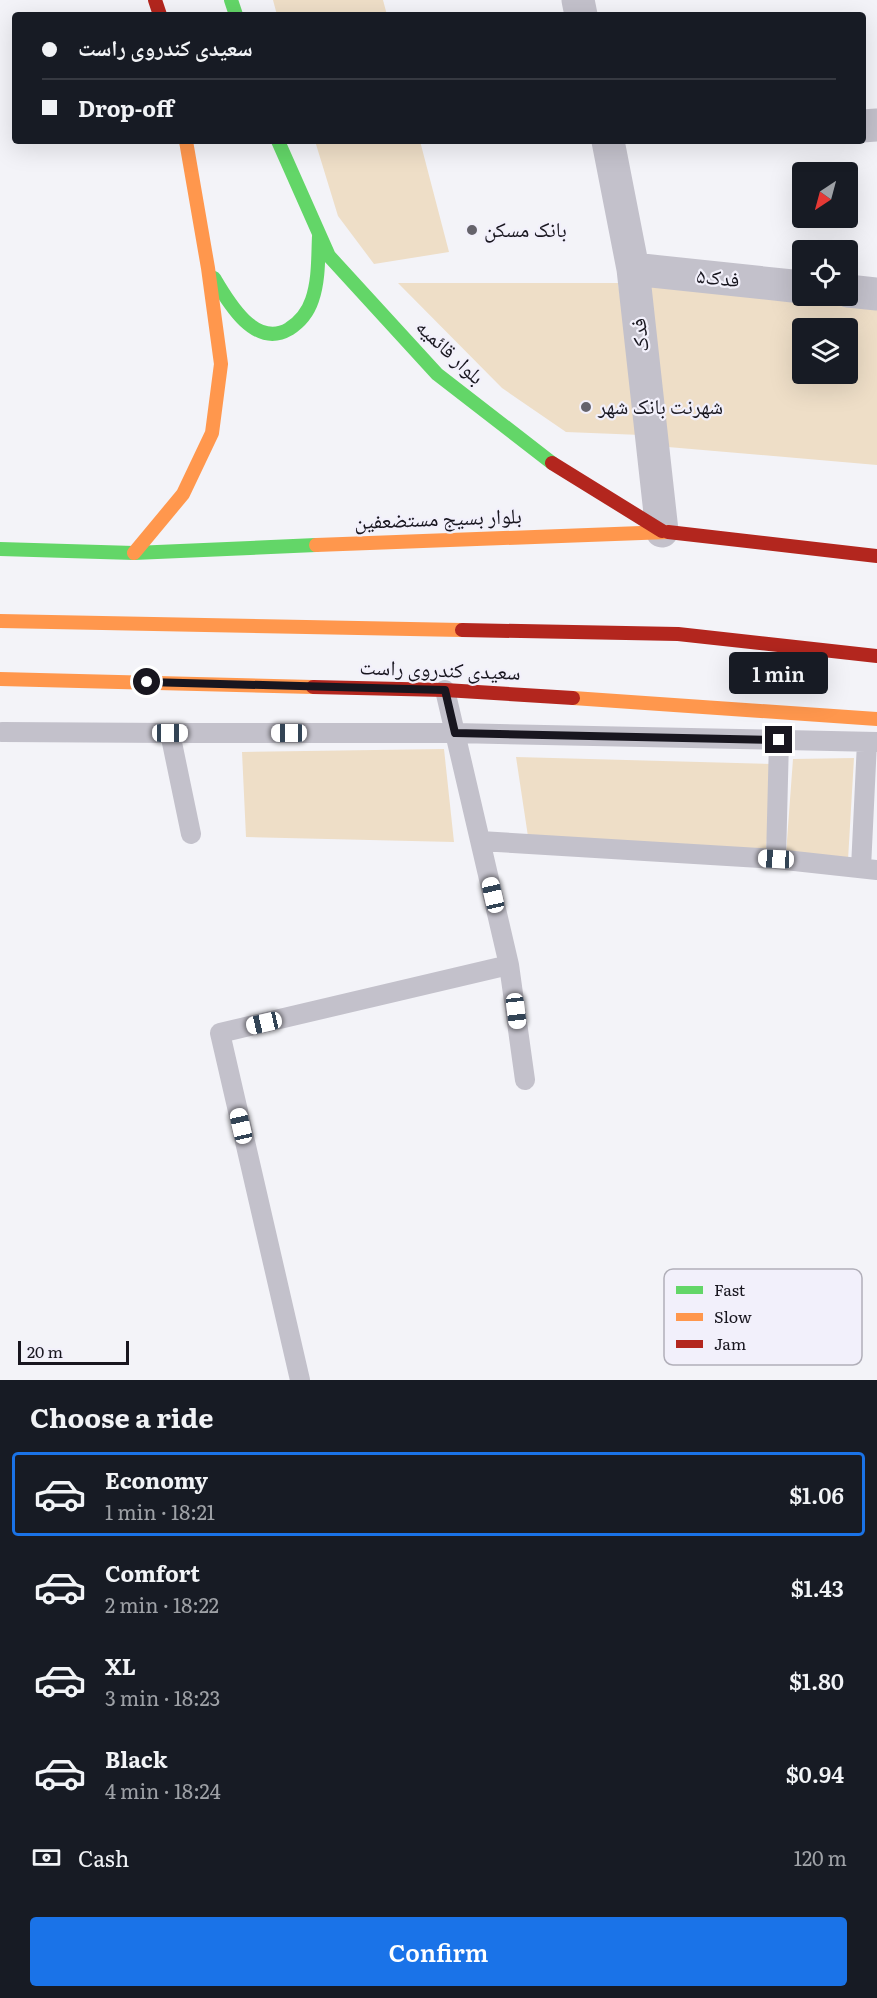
<!DOCTYPE html>
<html lang="en">
<head>
<meta charset="utf-8">
<style>
  :root { --surface:#171b24; --page:#20242c; --text:#f1f3f6; --muted:#9ea1a6; --line:#363941; --accent:#1a73e8 }
  body { margin:0; font-family:Literata,"Noto Naskh Arabic",serif; background:var(--page); color:var(--text); height:100vh; display:flex; flex-direction:column; font-size:22px; white-space:nowrap }
  * { box-sizing:border-box; margin:0 }
  p { font-size:20px; color:var(--muted) }
  .icon { flex:none; width:33px; height:33px; fill:none; stroke:currentColor; stroke-width:2; stroke-linecap:round; stroke-linejoin:round }
  .map { position:relative; height:1380px; overflow:hidden }
  .panel { display:flex; flex-direction:column; background:var(--surface); flex:1 }
  .panel>* { flex:none }
  .hud { position:absolute; left:12px; top:12px; width:854px; height:132px; border-radius:6px; box-shadow:0 6px 24px #0002; display:grid; align-content:center; height:132px; padding:0 30px; background:var(--surface) }
  .needle { width:39px; rotate:216deg }
  .fabs { position:absolute; left:792px; top:162px; display:grid; gap:12px }
  .fabs a { display:grid; place-items:center; width:66px; height:66px; border-radius:6px; background:var(--surface); box-shadow:0 6px 24px #0002; font-size:30px }
  .scale { position:absolute; left:18px; bottom:15px; width:111px; box-sizing:border-box; padding-left:6px; border:3px solid #18161f; border-top:0; font-size:16px; line-height:21px; white-space:nowrap; color:#18161f; -webkit-text-stroke:4px #f2f0fb; paint-order:stroke }
  .end { position:absolute; width:27px; height:27px; margin:-14px; border:8px solid #18161f; background:#fff; box-shadow:0 0 0 3px #fff }
  .from { border-radius:50% }
  .bubble { position:absolute; height:42px; border-radius:6px; background:var(--surface); box-shadow:0 6px 24px #0002; font-size:20px; font-weight:600; line-height:42px; text-align:center }
  .car { position:absolute; width:18px; height:36px; margin:-18px -9px; border-radius:8px; box-shadow:0 0 4px 2px #0007; background:linear-gradient(#fff 24%,#345 0 40%,#fff 0 76%,#345 0 86%,#fff 0) }
  .hud b { display:flex; align-items:center; gap:21px; height:57px; font-size:22px }
  .hud b+b { border-top:2px solid var(--line) }
  .hud i { width:15px; height:15px; background:var(--text) }
  ul { padding:0; list-style:none }
  li { display:flex; align-items:center; gap:18px; height:84px; margin:0 12px 9px; padding:0 18px; border:3px solid transparent; border-radius:6px }
  li div { flex:1 }
  li b { display:block; font-size:22px }
  li em { font-style:normal; font-weight:600 }
  li.current { border-color:var(--accent) }
  li>.icon { width:54px; height:54px; stroke-width:1.5 }
  h2 { padding:0 30px; font-size:27px; line-height:72px }
  .pay { display:flex; align-items:center; gap:15px; height:66px; padding:0 30px; font-size:22px }
  .pay p { margin-inline-start:auto }
  .action { display:flex; gap:12px; margin-top:auto; padding:12px 30px }
  .action a { flex:1; height:69px; border-radius:6px; background:var(--accent); color:#fff; font-size:24px; font-weight:600; line-height:69px; text-align:center }
  .map>svg:first-child { display:block }
  .green { fill:#eedec7; fill-rule:evenodd }
  .lines { fill:none; stroke-linecap:round; stroke-linejoin:round }
  .lane { stroke:#c3c1cb; stroke-width:20 }
  .street { stroke:#c3c1cb; stroke-width:33 }
  .fast { stroke:#63d668; stroke-width:14 }
  .slow { stroke:#ff974d; stroke-width:14 }
  .jam { stroke:#b3261e; stroke-width:14 }
  .route { stroke:#18161f; stroke-width:8 }
  .poi-dot { fill:#65636b; stroke:#f2f0fb; stroke-width:2 }
  .labels { text-anchor:middle; stroke-width:4.5; stroke-linejoin:round; paint-order:stroke }
  .poi-label { font-size:21px; fill:#18161f; stroke:#f2f0fb; text-anchor:start }
  .street-label { font-size:21px; fill:#18161f; stroke:#f2f0fb }
  .key { fill:#f2f0fb; stroke:#b1afb9; stroke-width:1.5 }
  .key-label { font-size:16px; fill:#18161f }
</style>
</head>
<body>
<div class="map">
<svg width="877" height="1380" viewBox="0 0 877 1380">
  <rect width="100%" height="100%" fill="#f3f3f8"/>
  <path class="green" d="M 273,0 L 383,0 L 387,15 L 277,15 Z
    M 315,141 L 420,141 L 449,252 L 374,264 L 338,216 Z
    M 398,283 L 618,283 L 641,435 L 566,432 L 502,388 Z
    M 648,284 L 877,309 L 877,465 L 668,447 ZM 802,328 L 848,328 L 848,374 L 802,374 Z
    M 444,749 L 454,842 L 246,837 L 242,752 Z
    M 516,757 L 774,764 L 765,859 L 529,843 Z
    M 854,758 L 848,860 L 786,854 L 793,759 Z"/>
  <g class="lines">
    <path class="lane" d="M 445,690 L 509,965 L 525,1080
      M 2,732 L 170,733
      M 191,834 L 170,733 L 455,733 L 877,742
      M 480,841 L 776,859 L 877,870
      M 776,859 L 779,740
      M 861,868 L 867,742
      M 300,1380 L 220,1033 L 509,965"/>
    <path class="street" d="M 578,0 L 581,15
      M 862,126 L 877,125
      M 608,141 L 633,269 L 662,531
      M 633,269 L 802,287
      M 848,291 L 877,294"/>
    <path class="fast" d="M 231,0 L 236,15
      M 278,141 L 329,256 L 437,374 L 552,463
      M 214,278 C 228,302 255,349 289,329 C 300,322 308,312 312,300 C 319,280 318,257 319,236
      M 0,549 L 134,553 L 316,545"/>
    <path class="slow" d="M 316,545 L 668,532
      M 134,553 L 183,494 L 212,433 L 221,364 L 208,268 L 186,141
      M 0,621 L 462,630
      M 0,679 L 313,687
      M 573,698 L 877,719"/>
    <path class="jam" d="M 155,0 L 160,15
      M 552,463 L 662,531
      M 668,532 L 877,556
      M 462,630 L 678,634 L 877,656
      M 313,687 L 445,690 L 573,698"/>
  </g>
  <g class="lines">
    <path class="route" d="M 147,682 L 445,690 L 455,733 L 779,740"/>
  </g>
  <g class="poi-dot">
    <circle cx="472" cy="230" r="6"/>
    <circle cx="586" cy="407" r="6"/>
  </g>
  <g class="labels">
    <g class="poi-label">
      <text x="484" y="237">بانک مسکن</text>
      <text x="598" y="414">شهرنت بانک شهر</text>
    </g>
    <g class="street-label">
      <text transform="translate(718 278) rotate(6)" y="7">فدک۵</text>
      <text transform="translate(640 335) rotate(-96)" y="7">فدک</text>
      <text transform="translate(450 352) rotate(43)" y="7">بلوار قائمیه</text>
      <text transform="translate(438 519) rotate(-2)" y="7">بلوار بسیج مستضعفین</text>
      <text transform="translate(440 670) rotate(2)" y="7">سعیدی کندروی راست</text>
    </g>
  </g>
  <rect x="664" y="1269" width="198" height="96" rx="9" class="key"/>
  <rect x="676" y="1286" width="27" height="8" fill="#63d668"/>
  <rect x="676" y="1313" width="27" height="8" fill="#ff974d"/>
  <rect x="676" y="1340" width="27" height="8" fill="#b3261e"/>
  <g class="key-label">
    <text x="714" y="1296">Fast</text>
    <text x="714" y="1323">Slow</text>
    <text x="714" y="1350">Jam</text>
  </g>
</svg>
<div class="fabs">
<a><svg class="needle" viewBox="-14 -14 28 28"><path d="M0-13l5 13h-10z" fill="#e53935"/><path d="M0 13l5-13h-10z" fill="#9ea1a6"/></svg></a>
<a><svg class="icon" aria-label="locate" viewBox="0 0 24 24"><circle cx="12" cy="12" r="6"/><path d="M12 2v4M12 18v4M2 12h4M18 12h4"/></svg></a>
<a><svg class="icon" aria-label="layers" viewBox="0 0 24 24"><path d="M12 4l9 5-9 5-9-5zM3 14l9 5 9-5"/></svg></a>
</div>
<div class="scale">20 m</div>
<i class="end from" style="left:147px;top:682px"></i>
<i class="end" style="left:779px;top:740px"></i>
<div class="bubble" style="left:729px;top:652px;width:99px">1 min</div>
<i class="car" style="left:170px;top:733px;rotate:90deg"></i>
<i class="car" style="left:289px;top:733px;rotate:270deg"></i>
<i class="car" style="left:776px;top:859px;rotate:273deg"></i>
<i class="car" style="left:493px;top:895px;rotate:347deg"></i>
<i class="car" style="left:516px;top:1011px;rotate:173deg"></i>
<i class="car" style="left:264px;top:1023px;rotate:257deg"></i>
<i class="car" style="left:241px;top:1126px;rotate:347deg"></i>
<div class="hud">
<b><i class="from"></i>سعیدی کندروی راست</b>
<b><i></i>Drop-off</b>
</div>
</div>
<section class="panel">
<h2>Choose a ride</h2>
<ul>
<li class="current"><svg class="icon" aria-label="car" viewBox="0 0 24 24"><path d="M5 17H2v-5l4-1 3-4h7l3 4 3 1v5h-3M9 17h6M6 11h13"/><circle cx="7" cy="17" r="2"/><circle cx="17" cy="17" r="2"/></svg><div><b>Economy</b><p>1 min · 18:21</p></div><em>$1.06</em></li>
<li><svg class="icon" aria-label="car" viewBox="0 0 24 24"><path d="M5 17H2v-5l4-1 3-4h7l3 4 3 1v5h-3M9 17h6M6 11h13"/><circle cx="7" cy="17" r="2"/><circle cx="17" cy="17" r="2"/></svg><div><b>Comfort</b><p>2 min · 18:22</p></div><em>$1.43</em></li>
<li><svg class="icon" aria-label="car" viewBox="0 0 24 24"><path d="M5 17H2v-5l4-1 3-4h7l3 4 3 1v5h-3M9 17h6M6 11h13"/><circle cx="7" cy="17" r="2"/><circle cx="17" cy="17" r="2"/></svg><div><b>XL</b><p>3 min · 18:23</p></div><em>$1.80</em></li>
<li><svg class="icon" aria-label="car" viewBox="0 0 24 24"><path d="M5 17H2v-5l4-1 3-4h7l3 4 3 1v5h-3M9 17h6M6 11h13"/><circle cx="7" cy="17" r="2"/><circle cx="17" cy="17" r="2"/></svg><div><b>Black</b><p>4 min · 18:24</p></div><em>$0.94</em></li>
</ul>
<div class="pay"><svg class="icon" aria-label="cash" viewBox="0 0 24 24"><path d="M3 7h18v10H3z"/><circle cx="12" cy="12" r="2"/></svg>Cash<p>120 m</p></div>
<div class="action"><a>Confirm</a></div>
</section>
</body>
</html>
